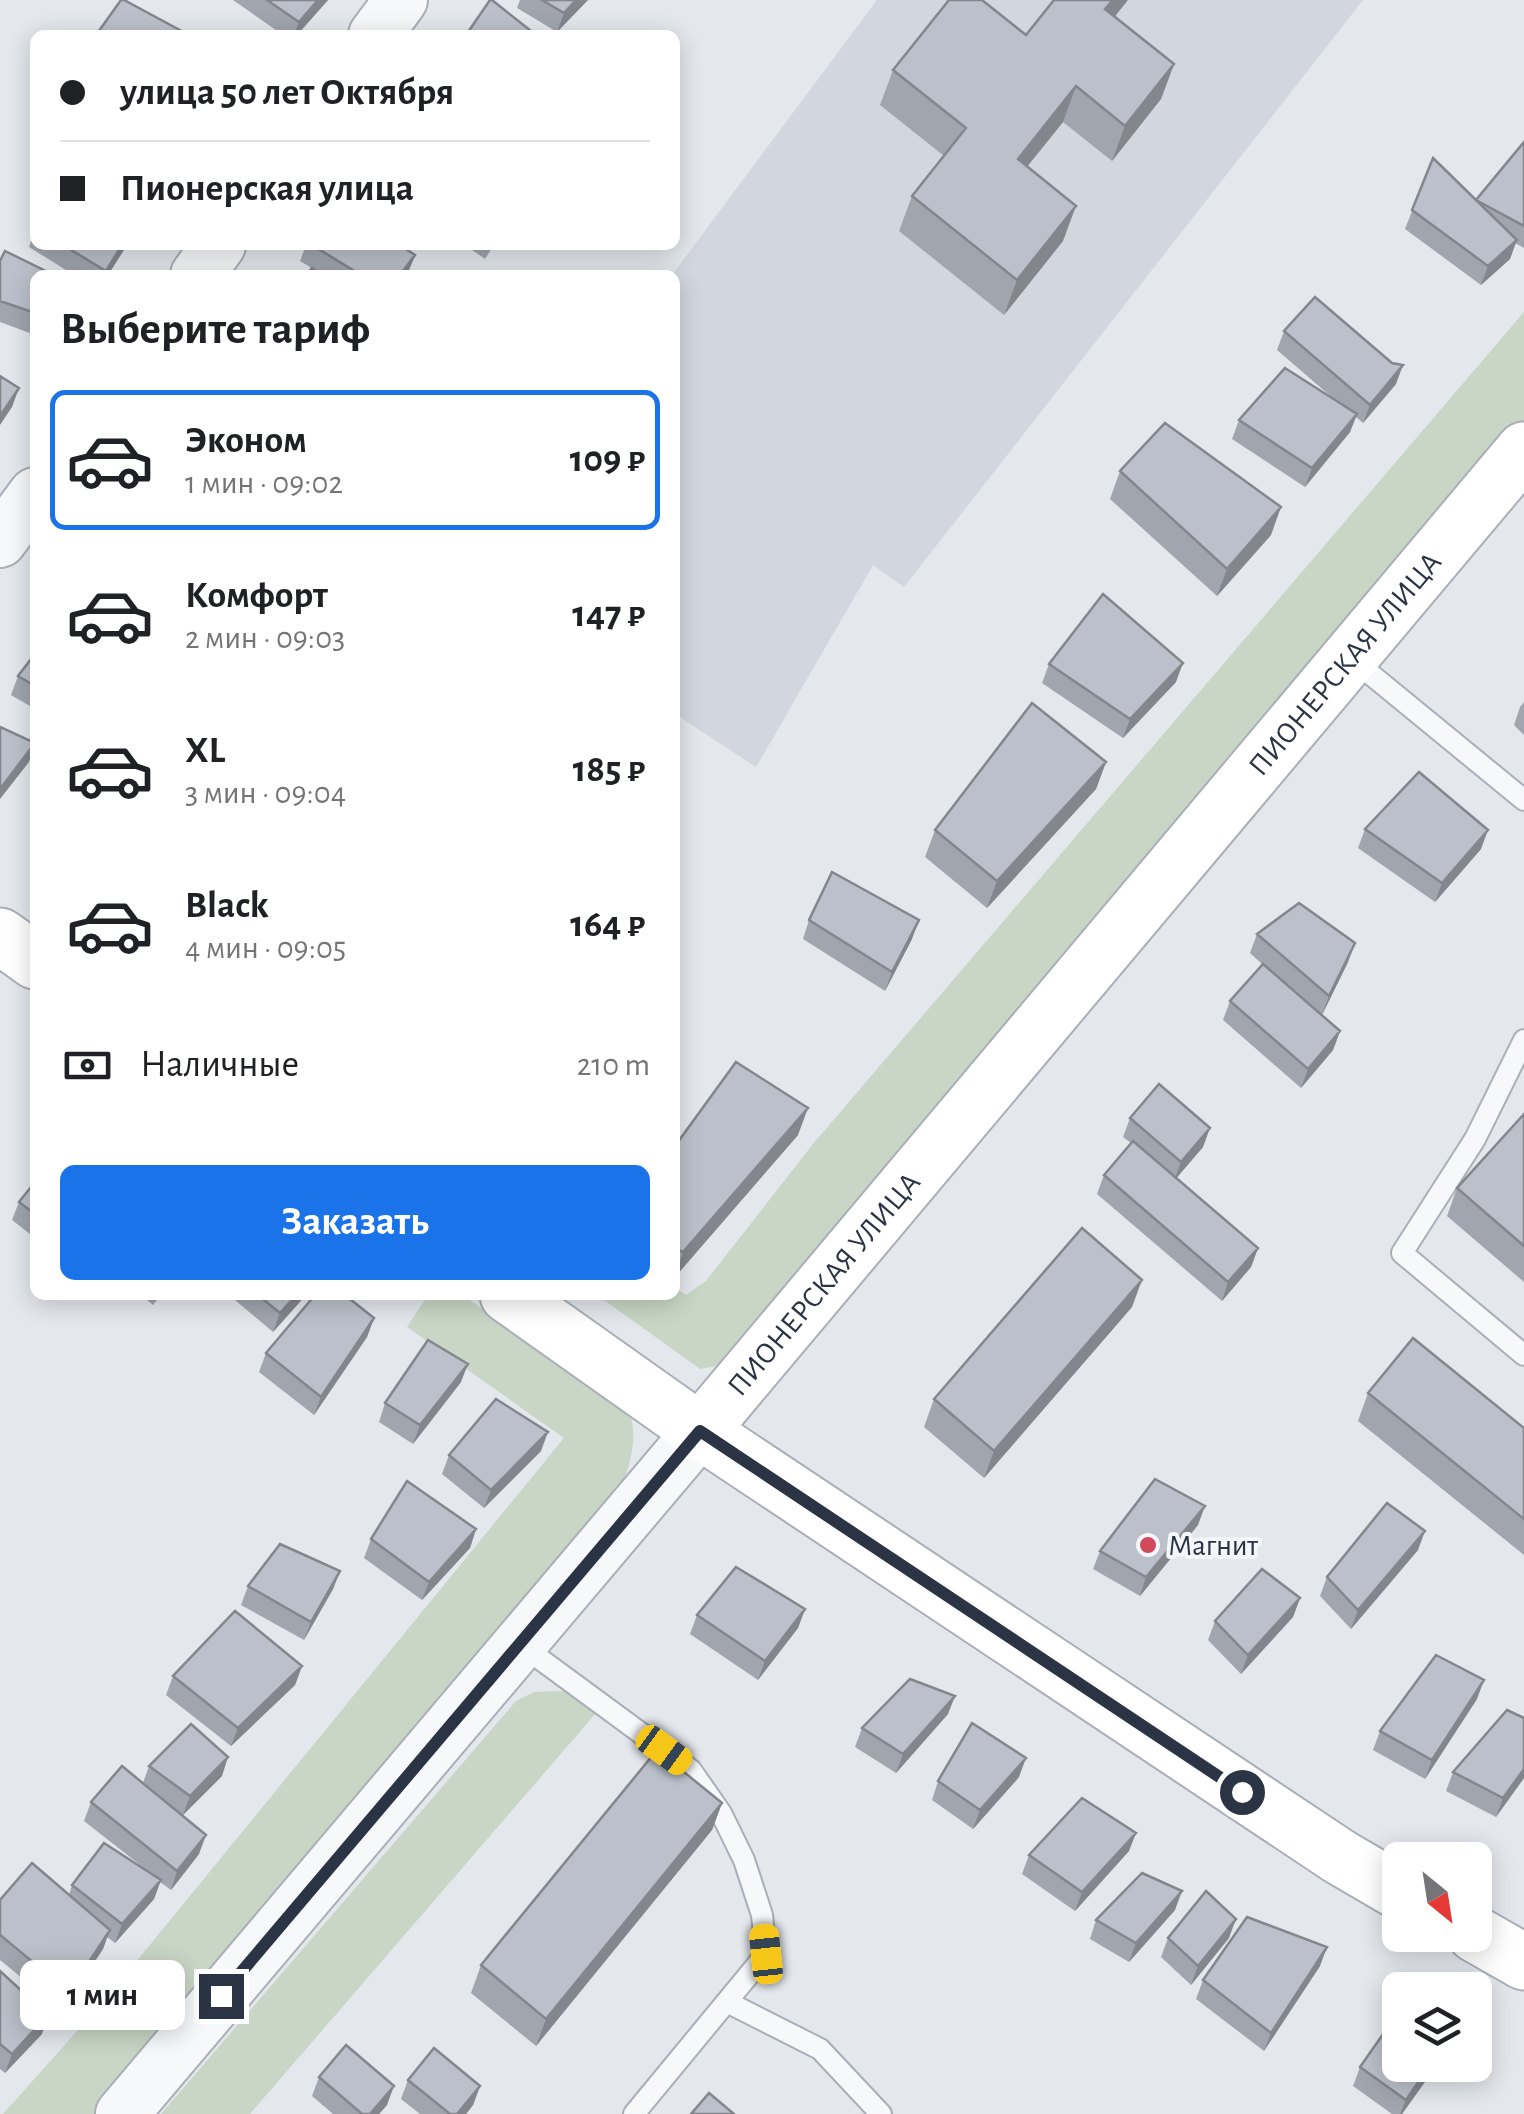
<!DOCTYPE html>
<html lang="ru">
<head>
<meta charset="utf-8">
<style>
  :root { --surface:#fff; --page:#f2f2f2; --text:#202124; --muted:#757577; --line:#e0e0e0; --accent:#1a73e8 }
  body { margin:0; font-family:"Alegreya Sans",sans-serif; background:var(--page); color:var(--text); height:100vh; display:flex; flex-direction:column; font-size:38px; white-space:nowrap }
  * { box-sizing:border-box; margin:0 }
  p { font-size:32px; color:var(--muted) }
  .icon { flex:none; width:55px; height:55px; fill:none; stroke:currentColor; stroke-width:2; stroke-linecap:round; stroke-linejoin:round }
  .map { position:relative; flex:1; overflow:hidden }
  .details { position:absolute; left:30px; top:270px; width:650px; height:1030px; display:flex; flex-direction:column; background:var(--surface); border-radius:15px; box-shadow:0 5px 25px #0003 }
  .details>* { flex:none }
  .top-card { position:absolute; left:30px; top:30px; width:650px; height:220px; border-radius:15px; box-shadow:0 5px 25px #0003; display:grid; align-content:center; height:220px; padding:0 30px; background:var(--surface) }
  .needle { width:65px; rotate:150deg }
  .buttons { position:absolute; left:1382px; top:1842px; display:grid; gap:20px }
  .buttons a { display:grid; place-items:center; width:110px; height:110px; border-radius:15px; background:var(--surface); box-shadow:0 5px 25px #0003; font-size:50px }
  .end { position:absolute; width:45px; height:45px; margin:-22px; border:12px solid #2b3445; background:#fff; box-shadow:0 0 0 5px #fff }
  .from { border-radius:50% }
  .bubble { position:absolute; height:70px; border-radius:15px; background:var(--surface); box-shadow:0 5px 25px #0003; font-size:32px; font-weight:700; line-height:70px; text-align:center }
  .car { position:absolute; width:30px; height:60px; margin:-30px -15px; border-radius:12px; box-shadow:0 0 8px 2px #0007; background:linear-gradient(#f5c518 24%,#345 0 40%,#f5c518 0 76%,#345 0 86%,#f5c518 0) }
  .top-card b { display:flex; align-items:center; gap:35px; height:95px; font-size:38px }
  .top-card b+b { border-top:2px solid var(--line) }
  .top-card i { width:25px; height:25px; background:var(--text) }
  ul { padding:0; list-style:none }
  li { display:flex; align-items:center; gap:30px; height:140px; margin:0 20px 15px; padding:0 10px; border:5px solid transparent; border-radius:15px }
  li div { flex:1 }
  li b { display:block; font-size:38px }
  li em { font-style:normal; font-weight:700 }
  li.current { border-color:var(--accent) }
  li>.icon { width:90px; height:90px; stroke-width:1.5 }
  h2 { padding:0 30px; font-size:45px; line-height:120px }
  .pay { display:flex; align-items:center; gap:25px; height:110px; padding:0 30px; font-size:38px }
  .pay p { margin-inline-start:auto }
  .primary-button { display:flex; gap:20px; margin-top:auto; padding:20px 30px }
  .primary-button a { flex:1; height:115px; border-radius:15px; background:var(--accent); color:#fff; font-size:40px; font-weight:700; line-height:115px; text-align:center }
  .map>svg:first-child { display:block }
  .built { fill:#d2d6de }
  .green { fill:#c9d6c5 }
  .lines { fill:none; stroke-linecap:round; stroke-linejoin:round }
  .service-casing { stroke:#a9aeb7; stroke-width:24 }
  .tertiary-casing { stroke:#a9aeb7; stroke-width:56 }
  .secondary-casing { stroke:#a9aeb7; stroke-width:59 }
  .service { stroke:#f7f8fa; stroke-width:20 }
  .tertiary { stroke:#f7f8fa; stroke-width:52 }
  .secondary { stroke:#fff; stroke-width:55 }
  .wall { fill:#a1a5ae }
  .shaded-wall { fill:#83868d }
  .building { fill:#bbc0ca; stroke:#83868d; stroke-width:2.5 }
  .route { stroke:#2b3445; stroke-width:12 }
  .poi-dot { fill:#d1495b; stroke:#f4f6f9; stroke-width:4 }
  .labels { text-anchor:middle; stroke-width:8; stroke-linejoin:round; paint-order:stroke }
  .street-label { font-size:30px; fill:#2b3445; stroke:#f4f6f9 }
  .poi-label { font-size:30px; fill:#2b3445; stroke:#f4f6f9; text-anchor:start }
</style>
</head>
<body>
<div class="map">
<svg width="1524" height="2114" viewBox="0 0 1524 2114">
  <rect width="100%" height="100%" fill="#e4e7ec"/>
  <path class="built" d="M 877,0 L 1363,0 L 904,587 L 873,565 L 756,767 L 675,714 L 675,275 L 672,275 Z"/>
  <path class="green" d="M 1524,312 L 1524,422 L 722,1365 L 700,1369 L 597,1295 L 675,1295 L 675,1288 L 686,1295 L 706,1281 L 813,1144 Z
    M 428,1295 L 462,1295 L 626,1405 C 641,1432 630,1468 618,1494 L 96,2114 L 3,2114 L 104,2001 L 564,1438 L 407,1327 Z
    M 557,1691 L 567,1692 L 597,1712 L 250,2114 L 161,2114 L 516,1701 L 534,1692 Z"/>
  <g class="lines">
    <g class="service-casing">
      <path id="service" d="M 1352,659 L 1524,800
        M 1524,1040 L 1475,1139 L 1402,1253 L 1524,1355
        M 521,1645 L 691,1770 L 721,1813 L 744,1860 L 762,1915 L 766,1954 L 634,2114
        M 727,2002 L 820,2049 L 881,2114"/>
    </g>
    <g class="tertiary-casing">
      <path id="tertiary" d="M 375,35 L 401,0
        M 197,275 L 219,245
        M 0,541 L 35,494
        M 122,2114 L 700,1431"/>
    </g>
    <g class="secondary-casing">
      <g id="secondary">
        <path d="M 0,936 L 35,961"/>
        <path d="M 508,1295 L 700,1431 L 1340,1857 L 1400,1892"/>
        <path id="s1" d="M 700,1431 L 1524,450"/>
        <path d="M 1475,1934 L 1524,1962"/>
      </g>
    </g>
    <use href="#service" class="service"/>
    <use href="#tertiary" class="tertiary"/>
    <use href="#secondary" class="secondary"/>
  </g>
  <path class="wall" d="M 233,0 L 328,0 L 297,35 L 283,35 Z
    M 520,0 L 588,0 L 557,32 L 517,8 Z
    M 1115,16 L 1174,64 L 1161,99 L 1112,161 L 1063,122 L 1027,167 L 1063,241 L 1004,315 L 899,231 L 912,196 L 944,156 L 880,105 L 893,70 L 1026,35 Z
    M 1524,142 L 1524,248 L 1515,243 L 1510,259 L 1481,285 L 1405,229 L 1433,158 L 1476,200 Z
    M 35,231 L 35,245 L 127,245 L 108,275 L 74,275 L 29,247 Z
    M 306,245 L 400,245 L 415,255 L 407,275 L 323,275 L 300,261 Z
    M 465,245 L 494,245 L 485,259 Z
    M 0,261 L 35,275 L 35,335 L 0,322 Z
    M 1284,331 L 1396,384 L 1363,423 L 1356,417 L 1350,432 L 1305,487 L 1232,439 L 1239,420 L 1335,400 L 1277,350 Z
    M 1120,471 L 1271,535 L 1217,596 L 1110,499 Z
    M 35,654 L 35,709 L 11,695 L 18,676 Z
    M 1049,664 L 1176,682 L 1123,738 L 1042,683 Z
    M 1524,702 L 1524,735 L 1514,725 L 1520,707 Z
    M 1106,762 L 1096,789 L 987,908 L 925,857 L 935,830 Z
    M 1365,829 L 1481,849 L 1435,902 L 1358,848 Z
    M 809,920 L 912,939 L 885,991 L 803,939 Z
    M 1257,934 L 1348,962 L 1322,1015 L 1340,1031 L 1333,1050 L 1301,1088 L 1223,1020 L 1230,1001 L 1262,964 L 1250,953 Z
    M 1524,1114 L 1524,1282 L 1447,1216 L 1457,1188 Z
    M 1130,1118 L 1203,1147 L 1176,1178 L 1258,1248 L 1251,1267 L 1222,1301 L 1097,1194 L 1104,1175 L 1131,1143 L 1123,1137 Z
    M 798,1135 L 675,1277 L 675,1146 Z
    M 35,1182 L 35,1238 L 12,1220 L 19,1202 Z
    M 141,1295 L 161,1295 L 153,1305 Z
    M 229,1295 L 306,1295 L 273,1332 Z
    M 1132,1307 L 984,1478 L 924,1427 L 934,1399 Z
    M 374,1318 L 367,1337 L 314,1415 L 259,1372 L 266,1353 Z
    M 461,1382 L 413,1444 L 379,1422 L 385,1403 Z
    M 1368,1393 L 1524,1428 L 1524,1555 L 1358,1421 Z
    M 541,1451 L 484,1508 L 442,1474 L 449,1455 Z
    M 1198,1525 L 1140,1596 L 1093,1569 L 1100,1551 Z
    M 476,1529 L 470,1548 L 422,1600 L 364,1558 L 371,1539 Z
    M 1418,1550 L 1351,1629 L 1320,1596 L 1327,1577 Z
    M 340,1571 L 333,1589 L 304,1640 L 241,1605 L 248,1586 Z
    M 1300,1598 L 1293,1617 L 1241,1674 L 1208,1640 L 1215,1621 Z
    M 805,1609 L 798,1628 L 758,1680 L 690,1634 L 697,1615 Z
    M 302,1666 L 295,1685 L 231,1746 L 166,1695 L 173,1676 Z
    M 1477,1699 L 1425,1779 L 1373,1750 L 1380,1731 Z
    M 948,1714 L 896,1773 L 855,1747 L 862,1728 Z
    M 1524,1718 L 1524,1778 L 1496,1817 L 1446,1791 L 1453,1772 Z
    M 149,1766 L 222,1776 L 183,1815 L 199,1854 L 171,1890 L 160,1882 L 154,1899 L 115,1943 L 107,1937 L 103,1949 L 62,2011 L 0,1960 L 0,1900 L 69,1895 L 72,1885 L 149,1872 L 84,1821 L 91,1802 L 143,1783 Z
    M 1019,1777 L 973,1829 L 932,1800 L 938,1781 Z
    M 722,1803 L 712,1830 L 536,2046 L 471,1993 L 481,1965 Z
    M 1129,1851 L 1075,1911 L 1022,1874 L 1029,1855 Z
    M 1175,1910 L 1129,1962 L 1090,1939 L 1096,1920 Z
    M 1168,1938 L 1229,1938 L 1191,1985 L 1161,1957 Z
    M 1320,1966 L 1264,2051 L 1196,1999 L 1203,1980 Z
    M 0,1971 L 42,2034 L 5,2073 L 0,2069 Z
    M 1400,2065 L 1437,2065 L 1402,2114 L 1392,2114 L 1353,2086 L 1360,2067 Z
    M 319,2077 L 387,2105 L 379,2114 L 333,2114 L 312,2096 Z
    M 408,2080 L 480,2086 L 473,2105 L 466,2114 L 420,2114 L 401,2099 Z"/>
  <path class="shaded-wall" d="M 318,0 L 328,0 L 297,35 L 294,35 L 299,22 Z
    M 576,0 L 588,0 L 557,32 L 564,13 Z
    M 1113,0 L 1128,0 L 1093,44 L 1105,9 Z
    M 1174,64 L 1161,99 L 1112,161 L 1125,126 Z
    M 1076,86 L 1063,122 L 1005,194 L 1018,159 Z
    M 1076,206 L 1063,241 L 1004,315 L 1017,280 Z
    M 1517,240 L 1510,259 L 1481,285 L 1488,266 Z
    M 122,245 L 127,245 L 108,275 L 104,275 Z
    M 415,255 L 407,275 L 400,275 Z
    M 1403,365 L 1396,384 L 1363,423 L 1370,405 Z
    M 19,388 L 12,407 L 0,425 L 0,416 Z
    M 1357,414 L 1350,432 L 1305,487 L 1312,468 Z
    M 1281,507 L 1271,535 L 1217,596 L 1227,569 Z
    M 1183,663 L 1176,682 L 1123,738 L 1130,719 Z
    M 35,744 L 29,762 L 0,799 L 0,789 Z
    M 1106,762 L 1096,789 L 987,908 L 997,881 Z
    M 1488,830 L 1481,849 L 1435,902 L 1442,883 Z
    M 919,920 L 912,939 L 885,991 L 892,972 Z
    M 1355,943 L 1348,962 L 1322,1015 L 1329,996 Z
    M 1340,1031 L 1333,1050 L 1301,1088 L 1308,1069 Z
    M 808,1108 L 798,1135 L 675,1277 L 683,1252 Z
    M 1210,1128 L 1203,1147 L 1174,1181 L 1181,1162 Z
    M 1258,1248 L 1251,1267 L 1222,1301 L 1228,1282 Z
    M 1142,1280 L 1132,1307 L 984,1478 L 994,1451 Z
    M 296,1295 L 306,1295 L 273,1332 L 280,1313 Z
    M 374,1318 L 367,1337 L 314,1415 L 321,1397 Z
    M 468,1364 L 461,1382 L 413,1444 L 420,1425 Z
    M 548,1432 L 541,1451 L 484,1508 L 491,1490 Z
    M 1205,1506 L 1198,1525 L 1140,1596 L 1146,1577 Z
    M 476,1529 L 470,1548 L 422,1600 L 429,1582 Z
    M 1425,1531 L 1418,1550 L 1351,1629 L 1358,1610 Z
    M 340,1571 L 333,1589 L 304,1640 L 311,1622 Z
    M 1300,1598 L 1293,1617 L 1241,1674 L 1248,1655 Z
    M 805,1609 L 798,1628 L 758,1680 L 765,1661 Z
    M 302,1666 L 295,1685 L 231,1746 L 238,1728 Z
    M 1484,1680 L 1477,1699 L 1425,1779 L 1432,1760 Z
    M 955,1696 L 948,1714 L 896,1773 L 903,1754 Z
    M 228,1757 L 222,1776 L 183,1815 L 190,1796 Z
    M 1026,1758 L 1019,1777 L 973,1829 L 980,1810 Z
    M 1524,1769 L 1524,1778 L 1496,1817 L 1503,1798 Z
    M 722,1803 L 712,1830 L 536,2046 L 546,2019 Z
    M 1136,1833 L 1129,1851 L 1075,1911 L 1082,1892 Z
    M 206,1835 L 199,1854 L 171,1890 L 177,1871 Z
    M 161,1880 L 154,1899 L 115,1943 L 122,1924 Z
    M 1182,1891 L 1175,1910 L 1129,1962 L 1136,1943 Z
    M 1236,1919 L 1229,1938 L 1191,1985 L 1198,1966 Z
    M 110,1930 L 103,1949 L 62,2011 L 69,1992 Z
    M 1327,1947 L 1320,1966 L 1264,2051 L 1271,2033 Z
    M 48,2015 L 42,2034 L 5,2073 L 12,2054 Z
    M 1430,2065 L 1437,2065 L 1402,2114 L 1400,2114 L 1406,2100 Z
    M 394,2086 L 387,2105 L 379,2114 L 370,2114 Z
    M 480,2086 L 473,2105 L 466,2114 L 457,2114 Z"/>
  <path class="building" d="M 121,0 L 124,0 L 189,35 L 96,35 Z
    M 267,0 L 318,0 L 299,22 Z
    M 490,0 L 492,0 L 536,35 L 466,35 Z
    M 542,0 L 576,0 L 564,13 Z
    M 949,0 L 982,0 L 1026,35 L 1054,0 L 1113,0 L 1105,9 L 1174,64 L 1125,126 L 1076,86 L 1018,159 L 1076,206 L 1017,280 L 912,196 L 966,128 L 893,70 Z
    M 1524,142 L 1524,226 L 1476,200 Z
    M 1433,158 L 1517,240 L 1488,266 L 1412,210 Z
    M 63,245 L 122,245 L 106,271 Z
    M 312,245 L 400,245 L 415,255 L 400,275 L 361,275 Z
    M 5,251 L 54,275 L 35,275 L 35,313 L 0,301 L 0,261 Z
    M 312,268 L 322,275 L 306,275 Z
    M 1315,297 L 1392,363 L 1403,365 L 1370,405 L 1284,331 Z
    M 1285,368 L 1357,414 L 1312,468 L 1239,420 Z
    M 0,376 L 19,388 L 0,416 Z
    M 1165,423 L 1281,507 L 1227,569 L 1120,471 Z
    M 1103,594 L 1183,663 L 1130,719 L 1049,664 Z
    M 35,654 L 35,686 L 18,676 Z
    M 1032,703 L 1106,762 L 997,881 L 935,830 Z
    M 0,727 L 35,743 L 0,789 Z
    M 1419,772 L 1488,830 L 1442,883 L 1365,829 Z
    M 832,872 L 919,920 L 892,972 L 809,920 Z
    M 1299,903 L 1355,943 L 1329,996 L 1257,934 Z
    M 1263,964 L 1340,1031 L 1308,1069 L 1230,1001 Z
    M 736,1062 L 808,1108 L 683,1252 L 675,1248 L 675,1146 Z
    M 1159,1084 L 1210,1128 L 1181,1162 L 1130,1118 Z
    M 1524,1114 L 1524,1246 L 1457,1188 Z
    M 1133,1141 L 1258,1248 L 1228,1282 L 1104,1175 Z
    M 35,1182 L 35,1214 L 19,1202 Z
    M 1082,1228 L 1142,1280 L 994,1451 L 934,1399 Z
    M 258,1295 L 296,1295 L 280,1313 Z
    M 315,1295 L 345,1295 L 374,1318 L 321,1397 L 266,1353 Z
    M 1413,1338 L 1524,1428 L 1524,1519 L 1368,1393 Z
    M 428,1340 L 468,1364 L 420,1425 L 385,1403 Z
    M 496,1399 L 548,1432 L 491,1490 L 449,1455 Z
    M 1155,1479 L 1205,1506 L 1146,1577 L 1100,1551 Z
    M 407,1481 L 476,1529 L 429,1582 L 371,1539 Z
    M 1387,1503 L 1425,1531 L 1358,1610 L 1327,1577 Z
    M 280,1544 L 340,1571 L 311,1622 L 248,1586 Z
    M 736,1567 L 805,1609 L 765,1661 L 697,1615 Z
    M 1262,1569 L 1300,1598 L 1248,1655 L 1215,1621 Z
    M 235,1611 L 302,1666 L 238,1728 L 173,1676 Z
    M 1436,1655 L 1484,1680 L 1432,1760 L 1380,1731 Z
    M 910,1679 L 955,1696 L 903,1754 L 862,1728 Z
    M 1507,1710 L 1524,1718 L 1524,1769 L 1503,1798 L 1453,1772 Z
    M 972,1723 L 1026,1758 L 980,1810 L 938,1781 Z
    M 191,1724 L 228,1757 L 190,1796 L 149,1766 Z
    M 657,1750 L 722,1803 L 546,2019 L 481,1965 Z
    M 122,1766 L 206,1835 L 177,1871 L 91,1802 Z
    M 1082,1798 L 1136,1833 L 1082,1892 L 1029,1855 Z
    M 104,1843 L 161,1880 L 122,1924 L 72,1885 Z
    M 32,1863 L 110,1930 L 69,1992 L 0,1935 L 0,1900 Z
    M 1142,1873 L 1182,1891 L 1136,1943 L 1096,1920 Z
    M 1206,1891 L 1236,1919 L 1198,1966 L 1168,1938 Z
    M 1247,1917 L 1327,1947 L 1271,2033 L 1203,1980 Z
    M 0,1971 L 48,2015 L 12,2054 L 0,2044 Z
    M 1400,2010 L 1400,2065 L 1430,2065 L 1406,2100 L 1360,2067 Z
    M 346,2045 L 394,2086 L 370,2114 L 362,2114 L 319,2077 Z
    M 434,2048 L 480,2086 L 457,2114 L 450,2114 L 408,2080 Z
    M 709,2093 L 734,2114 L 691,2114 Z"/>
  <g class="lines">
    <path class="route" d="M 221,1996 L 700,1431 L 1242,1792"/>
  </g>
  <circle class="poi-dot" cx="1148" cy="1545" r="10"/>
  <g class="labels">
    <g class="street-label">
      <text dy="10" stroke="none"><textPath href="#s1" startOffset="1002">ПИОНЕРСКАЯ УЛИЦА</textPath></text>
      <text dy="10" stroke="none"><textPath href="#s1" startOffset="192">ПИОНЕРСКАЯ УЛИЦА</textPath></text>
    </g>
    <g class="poi-label">
      <text x="1168" y="1555">Магнит</text>
    </g>
  </g>
</svg>
<div class="buttons">
<a><svg class="needle" viewBox="-14 -14 28 28"><path d="M0-13l5 13h-10z" fill="#e53935"/><path d="M0 13l5-13h-10z" fill="#757577"/></svg></a>
<a><svg class="icon" aria-label="layers" viewBox="0 0 24 24"><path d="M12 4l9 5-9 5-9-5zM3 14l9 5 9-5"/></svg></a>
</div>
<i class="end from" style="left:1242px;top:1792px"></i>
<i class="end" style="left:221px;top:1996px"></i>
<div class="bubble" style="left:20px;top:1960px;width:165px">1 мин</div>
<i class="car" style="left:664px;top:1750px;rotate:126deg"></i>
<i class="car" style="left:766px;top:1954px;rotate:354deg"></i>
<div class="top-card">
<b><i class="from"></i>улица 50 лет Октября</b>
<b><i></i>Пионерская улица</b>
</div>
<section class="details">
<h2>Выберите тариф</h2>
<ul>
<li class="current"><svg class="icon" aria-label="car" viewBox="0 0 24 24"><path d="M5 17H2v-5l4-1 3-4h7l3 4 3 1v5h-3M9 17h6M6 11h13"/><circle cx="7" cy="17" r="2"/><circle cx="17" cy="17" r="2"/></svg><div><b>Эконом</b><p>1 мин · 09:02</p></div><em>109 ₽</em></li>
<li><svg class="icon" aria-label="car" viewBox="0 0 24 24"><path d="M5 17H2v-5l4-1 3-4h7l3 4 3 1v5h-3M9 17h6M6 11h13"/><circle cx="7" cy="17" r="2"/><circle cx="17" cy="17" r="2"/></svg><div><b>Комфорт</b><p>2 мин · 09:03</p></div><em>147 ₽</em></li>
<li><svg class="icon" aria-label="car" viewBox="0 0 24 24"><path d="M5 17H2v-5l4-1 3-4h7l3 4 3 1v5h-3M9 17h6M6 11h13"/><circle cx="7" cy="17" r="2"/><circle cx="17" cy="17" r="2"/></svg><div><b>XL</b><p>3 мин · 09:04</p></div><em>185 ₽</em></li>
<li><svg class="icon" aria-label="car" viewBox="0 0 24 24"><path d="M5 17H2v-5l4-1 3-4h7l3 4 3 1v5h-3M9 17h6M6 11h13"/><circle cx="7" cy="17" r="2"/><circle cx="17" cy="17" r="2"/></svg><div><b>Black</b><p>4 мин · 09:05</p></div><em>164 ₽</em></li>
</ul>
<div class="pay"><svg class="icon" aria-label="cash" viewBox="0 0 24 24"><path d="M3 7h18v10H3z"/><circle cx="12" cy="12" r="2"/></svg>Наличные<p>210 m</p></div>
<div class="primary-button"><a>Заказать</a></div>
</section>
</div>
</body>
</html>
